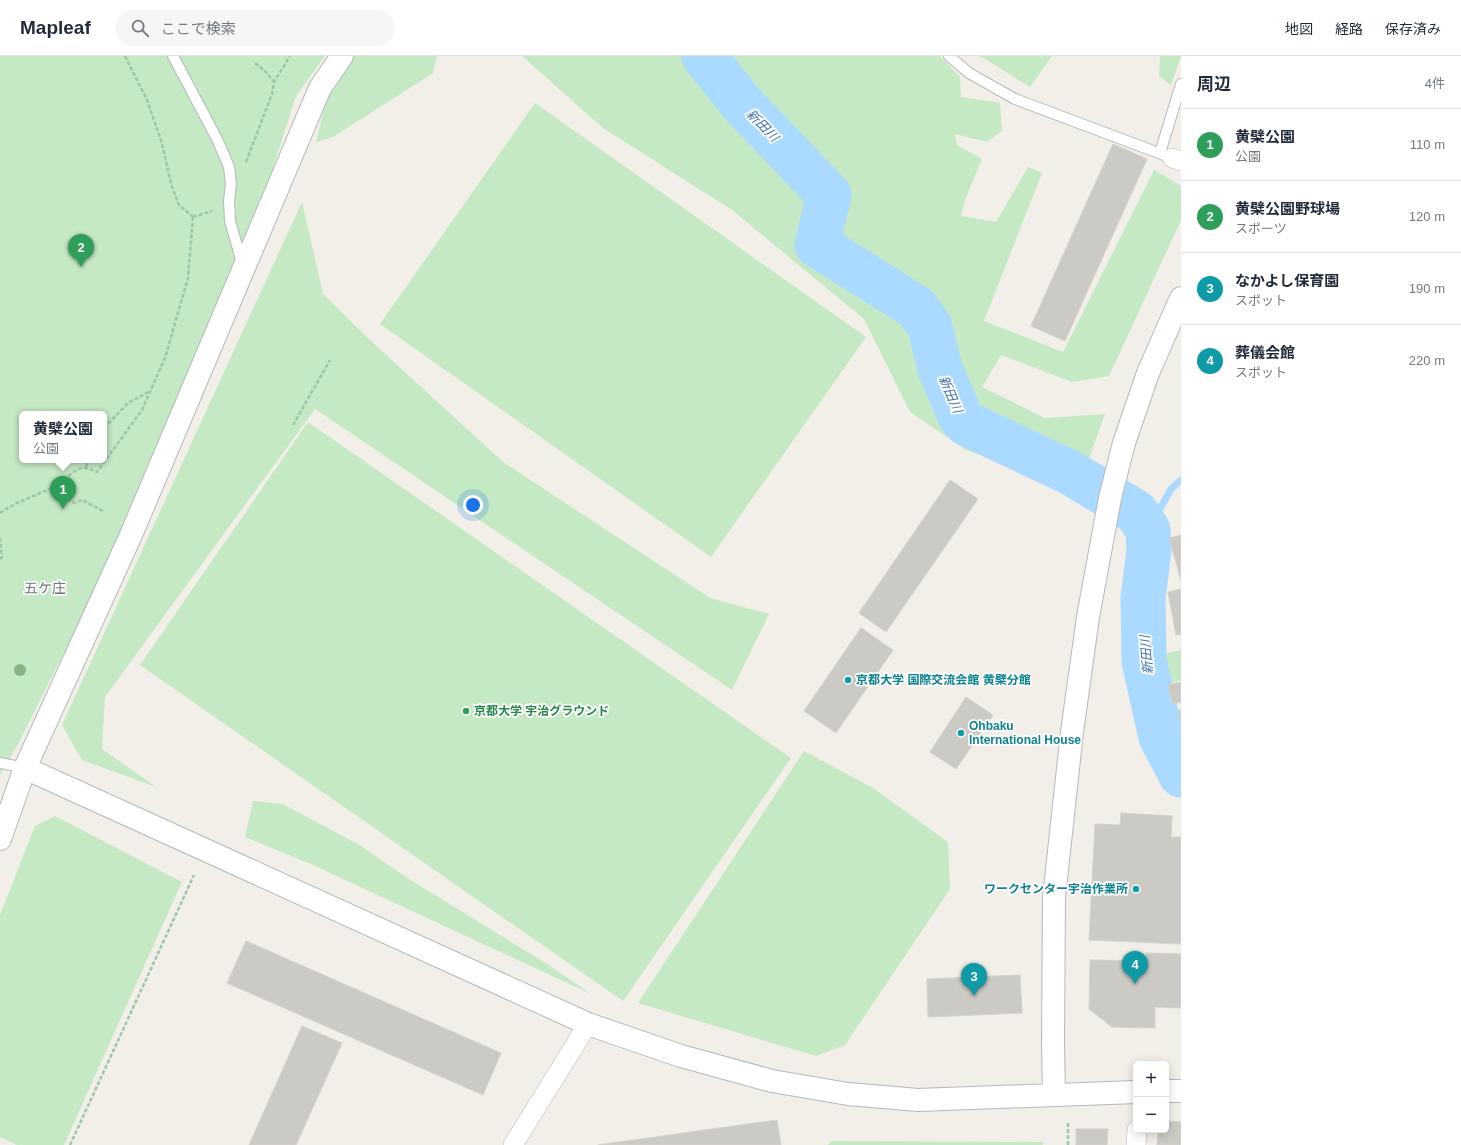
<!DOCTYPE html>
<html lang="ja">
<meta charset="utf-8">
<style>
:root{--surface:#fff;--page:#f6f6f7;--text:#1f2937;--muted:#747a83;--line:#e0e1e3;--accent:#ea4335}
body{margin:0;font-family:Helvetica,"Noto Sans JP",sans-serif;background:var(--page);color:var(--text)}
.controls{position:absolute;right:12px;bottom:12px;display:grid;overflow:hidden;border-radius:6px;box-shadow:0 2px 10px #0003}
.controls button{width:36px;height:36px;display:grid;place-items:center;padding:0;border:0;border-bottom:1px solid var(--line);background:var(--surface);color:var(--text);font:20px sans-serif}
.you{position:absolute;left:473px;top:449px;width:14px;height:14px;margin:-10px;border:3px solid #fff;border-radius:50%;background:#1a73e8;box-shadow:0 0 0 6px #1a73e833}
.badge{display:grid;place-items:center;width:26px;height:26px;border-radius:50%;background:var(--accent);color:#fff;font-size:13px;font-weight:700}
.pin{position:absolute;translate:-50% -33px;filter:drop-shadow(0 1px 2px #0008)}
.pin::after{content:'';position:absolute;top:21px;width:14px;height:12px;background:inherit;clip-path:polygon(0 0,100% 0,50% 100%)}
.popup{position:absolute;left:19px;top:355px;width:88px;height:52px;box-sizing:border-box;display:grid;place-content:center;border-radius:6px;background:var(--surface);filter:drop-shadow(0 1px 3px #0005);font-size:13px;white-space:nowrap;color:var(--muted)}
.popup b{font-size:15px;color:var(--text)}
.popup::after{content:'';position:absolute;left:50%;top:100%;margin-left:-8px;border:8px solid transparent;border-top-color:var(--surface)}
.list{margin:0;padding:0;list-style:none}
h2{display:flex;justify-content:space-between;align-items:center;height:52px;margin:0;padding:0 16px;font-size:17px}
h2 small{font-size:13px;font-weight:400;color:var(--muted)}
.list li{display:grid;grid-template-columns:26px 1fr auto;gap:12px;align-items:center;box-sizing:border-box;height:72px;padding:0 16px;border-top:1px solid var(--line)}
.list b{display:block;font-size:15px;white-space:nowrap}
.list p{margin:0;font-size:13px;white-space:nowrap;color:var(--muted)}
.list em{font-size:13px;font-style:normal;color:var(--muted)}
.icon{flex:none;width:22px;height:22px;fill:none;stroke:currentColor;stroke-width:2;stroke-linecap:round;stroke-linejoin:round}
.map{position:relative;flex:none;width:1181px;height:1089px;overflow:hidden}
header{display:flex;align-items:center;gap:24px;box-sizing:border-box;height:56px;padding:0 20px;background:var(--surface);border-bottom:1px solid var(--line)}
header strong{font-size:19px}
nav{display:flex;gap:22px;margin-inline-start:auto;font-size:14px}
.search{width:280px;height:36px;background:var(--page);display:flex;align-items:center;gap:10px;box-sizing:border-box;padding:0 14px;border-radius:22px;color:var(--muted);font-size:15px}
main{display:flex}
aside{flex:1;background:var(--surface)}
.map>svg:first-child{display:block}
.green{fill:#c5e8c5;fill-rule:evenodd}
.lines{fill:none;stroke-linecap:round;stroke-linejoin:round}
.stream{stroke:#aadaff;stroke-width:7}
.river{stroke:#aadaff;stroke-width:45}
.building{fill:#cccac5;stroke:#d6d1c6}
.service-casing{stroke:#b5b8bc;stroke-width:12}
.minor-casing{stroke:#b5b8bc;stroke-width:20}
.tertiary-casing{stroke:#b5b8bc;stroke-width:24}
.path{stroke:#9cc7a9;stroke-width:2.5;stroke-dasharray:4 2;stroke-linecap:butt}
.service{stroke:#fff;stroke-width:10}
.minor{stroke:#fff;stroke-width:19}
.tertiary{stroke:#fff;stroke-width:22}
.tree{fill:#89b387}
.culture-dot{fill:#0f9aa8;stroke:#fff;stroke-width:1.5}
.leisure-dot{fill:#2e9e5b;stroke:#fff;stroke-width:1.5}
.labels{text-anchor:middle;stroke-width:3.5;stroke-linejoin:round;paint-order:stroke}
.culture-label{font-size:12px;font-weight:bold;fill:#0d838f;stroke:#fff;text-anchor:start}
.leisure-label{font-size:12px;font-weight:bold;fill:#27864d;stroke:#fff;text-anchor:start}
.water-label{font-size:13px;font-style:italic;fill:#4174aa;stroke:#fff}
.quarter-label{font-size:14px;fill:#70757a;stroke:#fff}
</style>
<header>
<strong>Mapleaf</strong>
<div class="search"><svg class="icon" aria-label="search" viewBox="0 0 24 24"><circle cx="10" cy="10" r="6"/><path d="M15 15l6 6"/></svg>ここで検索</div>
<nav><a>地図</a><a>経路</a><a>保存済み</a></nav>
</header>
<main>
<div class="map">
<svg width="1181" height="1089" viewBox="0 0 1181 1089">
<rect width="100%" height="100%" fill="#f1efe8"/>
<!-- green -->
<path class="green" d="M0,0H325L296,40L259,156L235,217L82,561L18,688L0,719ZM22,358H104V404H22Z
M353,0H437L433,17L333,81L316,86L328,35Z
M522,0H940L960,21L961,41L1000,47L1002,75L987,86L955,78L957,89L982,103L966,141L961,160L996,166L1028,111L1042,117L984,265L1063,296L1154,114L1181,130V164L1109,320L1072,326L1001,299L982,331L1045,362L1105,358L1078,433L966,394L910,356L864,263L732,154L603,72Z
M980,0H1052L1030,31Z
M1160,0H1181L1171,29L1159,20Z
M535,47L866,281L711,501L380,268Z
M302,146L323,238L371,285L503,406L710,542L769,558L732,634L315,353L105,641L102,693L156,731L82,704L62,669Z
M308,366L791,702L623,945L140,609Z
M1181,594V624L1164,629L1160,611L1161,599Z
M804,695L873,732L948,786L950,833L845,989L816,1000L638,947Z
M253,745L283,748L361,790L406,821L547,908L591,938L313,809L245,781Z
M55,760L182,826L64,1089H17L0,1081V859L35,770Z
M831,1085L1043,1086V1089H828Z"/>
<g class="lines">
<!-- stream -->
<path class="stream" d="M1148,474L1171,433L1181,424"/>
<!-- river -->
<path class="river" d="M704,0L743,49L829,139L817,189L917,252L930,271L940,313L960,360L967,368L1069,416L1136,456L1148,474L1149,494L1143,542L1144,605L1161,681L1181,719"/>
</g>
<!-- building -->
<path class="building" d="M1113,88L1147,103L1065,285L1031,270Z
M950,424L978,443L886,576L859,557Z
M1181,479V524L1169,482Z
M1181,533V578L1176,579L1168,536Z
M861,572L893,594L836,677L804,655Z
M1181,626V646L1172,648L1168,629Z
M966,641L993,659L956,713L930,696Z
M1178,654H1181V667Z
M1121,757L1172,760L1171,781H1181V888L1089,884L1095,768L1120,769Z
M246,885L501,997L483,1039L227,927Z
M1146,897L1181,898V952L1155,951V972L1112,971L1089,953L1090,904L1146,905Z
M1020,919L1022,957L928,961L927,923Z
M302,970L342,987L296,1089H249Z
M777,1064L781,1089H598Z
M1166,1065L1181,1066V1089H1157L1158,1074H1166Z
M1076,1073H1108L1107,1089H1076Z"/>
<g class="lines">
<!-- service casing -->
<g class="service-casing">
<path id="service" d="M173,0L217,83L229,111L231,128L229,145L230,165L242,207
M949,0L969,17L1015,43L1172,102
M1160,97L1181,28
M0,707L25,712"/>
</g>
<!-- minor casing -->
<g class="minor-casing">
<path id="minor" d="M1172,102L1181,105
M513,1089L588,968
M1136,1089L1137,1074"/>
</g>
<!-- tertiary casing -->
<g class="tertiary-casing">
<path id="tertiary" d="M25,712L588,968L681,1000L772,1025L848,1038L918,1044L1136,1036
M0,783L25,712L131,479L320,32L342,0
M1166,1035H1181
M1054,1039L1053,988L1054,841L1072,676L1088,561L1110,442L1124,387L1148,317L1181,242"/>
</g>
<!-- path -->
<path class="path" d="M125,0L147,44L161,84L172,131L179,149L193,161
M255,7L264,14L274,26
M246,106L272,38L274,26L290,0
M193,161L212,155
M293,369L330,304
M104,372L128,347L150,335
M86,411L88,404
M60,427L67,444L75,447L82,444L103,455
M0,457C18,444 40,439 59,428C66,423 72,415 79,413C86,410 91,414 97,416L142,354L165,302L188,222L193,161
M0,482L2,501L0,503
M70,1089L194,819
M1068,1089V1065"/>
<!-- service -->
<use href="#service" class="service"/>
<!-- minor -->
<use href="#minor" class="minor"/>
<!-- tertiary -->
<use href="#tertiary" class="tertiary"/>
</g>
<!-- trees -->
<circle class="tree" cx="20" cy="614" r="6"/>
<!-- markers -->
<g class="culture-dot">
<circle cx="848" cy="624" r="4"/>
<circle cx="961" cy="677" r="4"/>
<circle cx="1136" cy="833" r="4"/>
</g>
<circle class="leisure-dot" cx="466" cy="655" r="4"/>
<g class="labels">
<!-- culture labels -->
<g class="culture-label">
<text x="856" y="628">京都大学 国際交流会館 黄檗分館</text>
<text x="969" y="674">Ohbaku<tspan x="969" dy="14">International House</tspan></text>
<text x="1128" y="837" text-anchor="end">ワークセンター宇治作業所</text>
</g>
<!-- leisure labels -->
<g class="leisure-label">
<text x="474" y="659">京都大学 宇治グラウンド</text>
</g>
<!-- water labels -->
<g class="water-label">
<text transform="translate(763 69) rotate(46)" y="5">新田川</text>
<text transform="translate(951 338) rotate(67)" y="5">新田川</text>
<text transform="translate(1146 599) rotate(-95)" y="5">新田川</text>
</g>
<!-- quarter labels -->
<g class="quarter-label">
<text x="45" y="537">五ケ庄</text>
</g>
</g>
</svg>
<div class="controls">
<button>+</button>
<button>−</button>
</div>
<div class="you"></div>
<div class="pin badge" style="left:63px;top:453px;background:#2e9e5b">1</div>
<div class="popup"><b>黄檗公園</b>公園</div>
<div class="pin badge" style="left:81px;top:211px;background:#2e9e5b">2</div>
<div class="pin badge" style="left:974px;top:940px;background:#0f9aa8">3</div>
<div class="pin badge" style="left:1135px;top:928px;background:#0f9aa8">4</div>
</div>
<aside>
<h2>周辺<small>4件</small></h2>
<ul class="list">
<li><span class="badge" style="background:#2e9e5b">1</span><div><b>黄檗公園</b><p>公園</p></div><em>110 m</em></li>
<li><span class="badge" style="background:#2e9e5b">2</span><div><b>黄檗公園野球場</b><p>スポーツ</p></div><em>120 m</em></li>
<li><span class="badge" style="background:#0f9aa8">3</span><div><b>なかよし保育園</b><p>スポット</p></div><em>190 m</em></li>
<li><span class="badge" style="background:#0f9aa8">4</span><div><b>葬儀会館</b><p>スポット</p></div><em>220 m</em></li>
</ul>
</aside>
</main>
